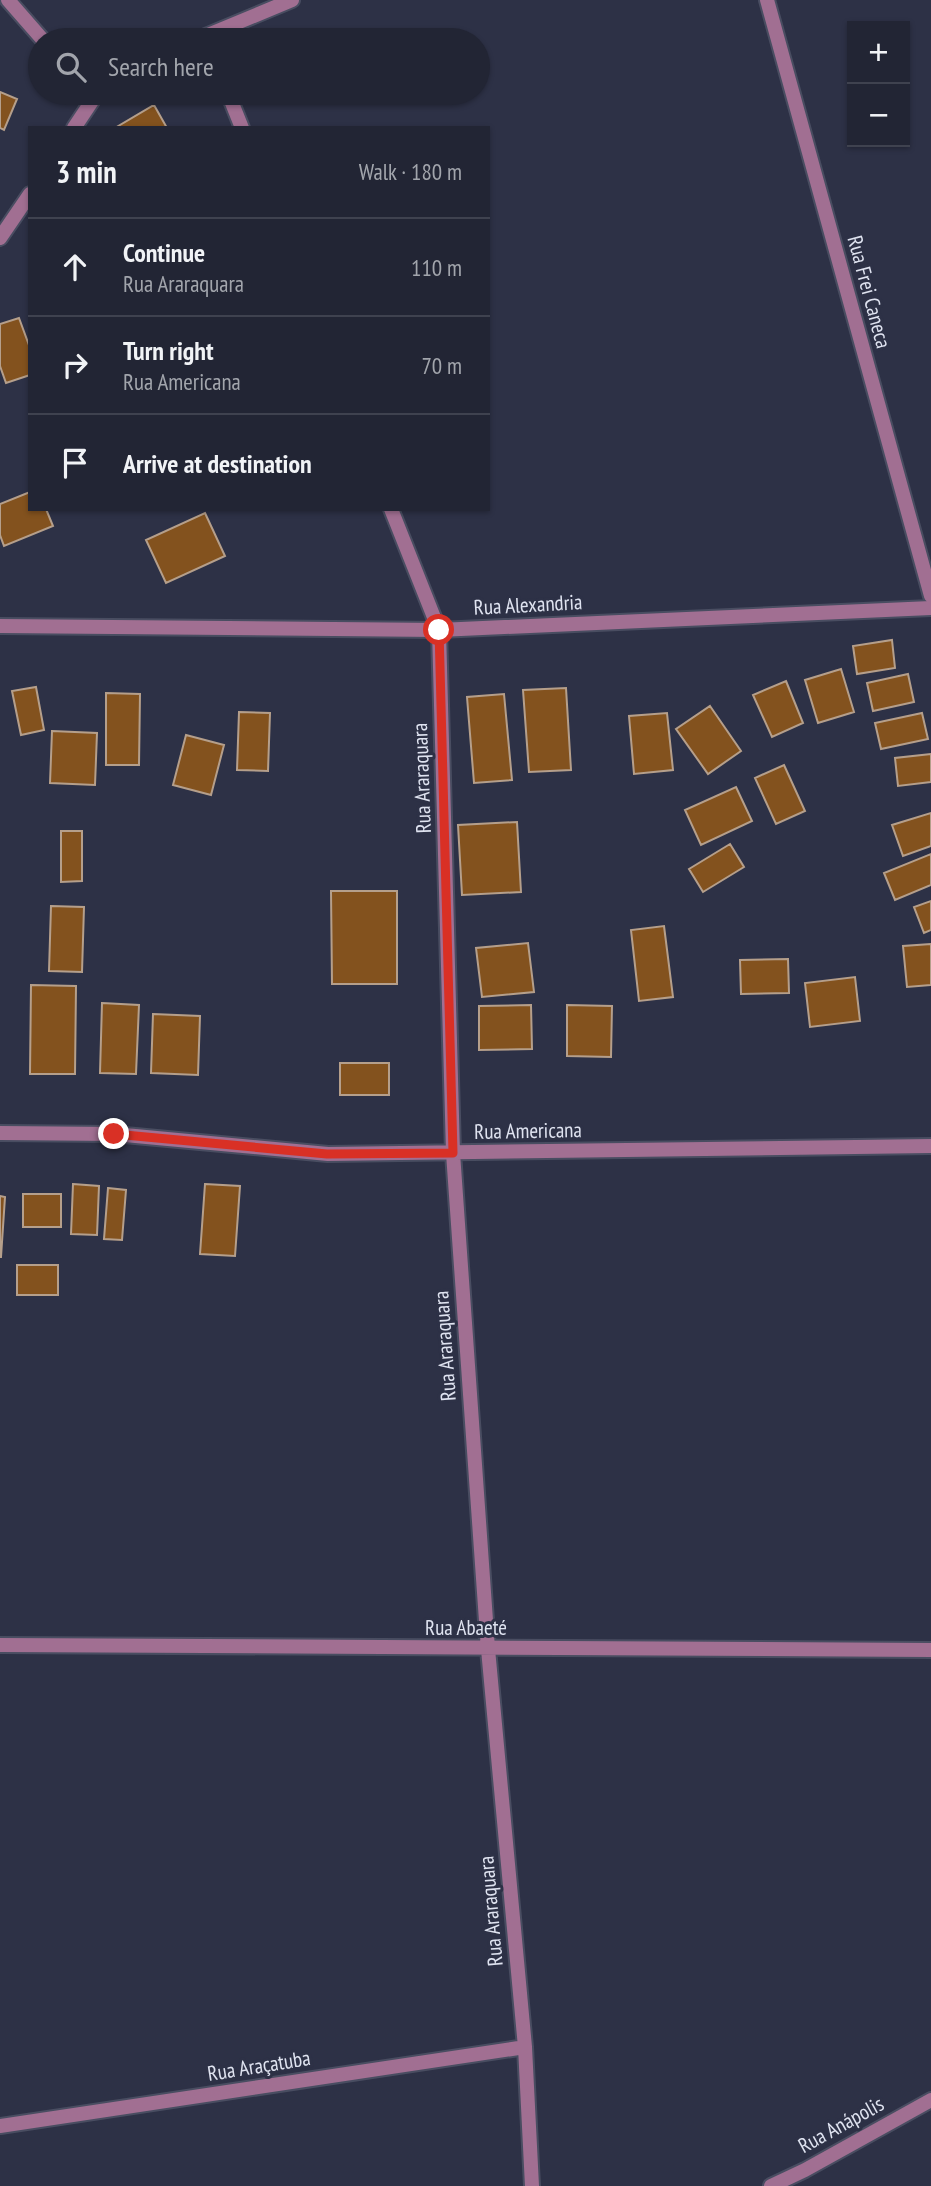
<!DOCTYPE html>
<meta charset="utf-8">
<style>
:root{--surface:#222534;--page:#2e3140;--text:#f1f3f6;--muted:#a2a5ac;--line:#3f424f}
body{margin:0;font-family:"PT Sans Narrow",sans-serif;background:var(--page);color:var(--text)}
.controls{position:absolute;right:21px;top:21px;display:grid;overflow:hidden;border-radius:0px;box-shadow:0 2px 5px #0004}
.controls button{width:63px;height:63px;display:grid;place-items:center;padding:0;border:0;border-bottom:2px solid var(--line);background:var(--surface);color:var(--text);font:35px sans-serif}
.stop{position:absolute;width:21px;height:21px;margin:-16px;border:5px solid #d93025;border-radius:50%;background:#fff}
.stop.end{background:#d93025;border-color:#fff;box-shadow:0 2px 7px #0008}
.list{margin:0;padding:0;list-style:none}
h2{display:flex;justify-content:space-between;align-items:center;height:91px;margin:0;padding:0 28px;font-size:30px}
h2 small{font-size:23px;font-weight:400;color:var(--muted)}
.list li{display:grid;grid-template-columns:46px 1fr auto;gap:21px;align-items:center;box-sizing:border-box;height:98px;padding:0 28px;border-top:2px solid var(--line)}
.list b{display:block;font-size:26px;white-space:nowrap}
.list p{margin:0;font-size:23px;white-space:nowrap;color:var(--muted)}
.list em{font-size:23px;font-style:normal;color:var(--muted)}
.icon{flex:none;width:38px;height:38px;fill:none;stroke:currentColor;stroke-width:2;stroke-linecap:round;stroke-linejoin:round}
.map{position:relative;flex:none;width:931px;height:2186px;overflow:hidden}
.search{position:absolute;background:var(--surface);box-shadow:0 2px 5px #0004;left:28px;top:28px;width:462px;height:77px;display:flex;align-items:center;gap:18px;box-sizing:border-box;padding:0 24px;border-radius:38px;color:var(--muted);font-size:26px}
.panel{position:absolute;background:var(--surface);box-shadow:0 2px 5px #0004;left:28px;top:126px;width:462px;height:385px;border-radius:0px}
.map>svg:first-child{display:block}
.building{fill:#83521e;stroke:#b59f8b;stroke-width:2}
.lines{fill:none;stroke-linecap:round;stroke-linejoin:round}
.minor-casing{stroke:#494d61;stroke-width:18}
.minor{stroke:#a16f92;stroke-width:14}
.route{stroke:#d93025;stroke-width:9}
.labels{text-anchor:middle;stroke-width:6;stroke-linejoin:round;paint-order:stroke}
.street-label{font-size:21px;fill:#dfe3f0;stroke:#2d3146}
</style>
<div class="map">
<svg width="931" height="2186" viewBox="0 0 931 2186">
<rect width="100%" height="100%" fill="#2d3146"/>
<!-- building -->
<path class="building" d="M0,92L17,99L4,130L0,128Z
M154,105L167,128H115Z
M19,318L30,348V375L6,383L0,366V324Z
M30,492V509H46L53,526L4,546L0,535V504Z
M205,513L225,556L166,583L146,540Z
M892,640L895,668L857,674L853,646Z
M841,669L854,712L818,723L805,680Z
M908,674L914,702L873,711L867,683Z
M786,681L803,723L772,737L753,695Z
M36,687L44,730L21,735L12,691Z
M566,688L571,770L529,772L523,690Z
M106,693L140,694L139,765H106Z
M504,694L512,780L474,783L467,697Z
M710,706L741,751L708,774L676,729Z
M239,712L270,713L268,771L237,770Z
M667,713L673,770L634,774L629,716Z
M922,713L928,739L881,749L875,723Z
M52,731L97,733L95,785L50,783Z
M186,735L224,745L211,795L173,785Z
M931,754V782L898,786L895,758Z
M784,765L805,811L776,824L755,778Z
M736,787L752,821L701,845L685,810Z
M931,813V846L903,856L892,825Z
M517,822L521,892L462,895L458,825Z
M61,831H82V881L61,882Z
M730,844L744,867L703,892L689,869Z
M931,854V885L895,900L884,873Z
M331,891H397V984H332Z
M931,901V930L924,933L914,907Z
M51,906L84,907L82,972L49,971Z
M664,926L673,997L639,1001L631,930Z
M528,943L534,992L482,997L476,948Z
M931,944V985L907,987L903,946Z
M788,959L789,993L741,994L740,960Z
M855,977L860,1021L810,1027L805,983Z
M31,985L76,986L75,1074H30Z
M102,1003L139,1005L136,1074L100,1073Z
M531,1005L532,1049L479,1050V1006Z
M567,1005L612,1006L611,1057L567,1056Z
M153,1014L200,1016L198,1075L151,1073Z
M340,1063H389V1095H340Z
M73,1184L99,1186L97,1235L71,1234Z
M205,1184L240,1186L235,1256L200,1254Z
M108,1188L126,1190L122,1240L104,1239Z
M23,1194H61V1227H23Z
M0,1196L5,1197L1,1257H0Z
M17,1265H58V1295H17Z"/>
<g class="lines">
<!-- minor casing -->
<g class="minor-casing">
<path id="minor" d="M8,0L43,40
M767,0L931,596
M196,40L292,0
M228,93L242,128
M74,128L94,98L104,93
M0,238L30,194
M391,509L439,630L453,1153L488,1649L525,2047L532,2186
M0,626L439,630L931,608
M0,1133L114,1134L328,1154L931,1146
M0,1645L931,1650
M0,2126L525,2047
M771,2186L805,2170L931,2100"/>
</g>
<!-- minor -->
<use href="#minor" class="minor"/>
</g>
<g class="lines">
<!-- route -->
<path class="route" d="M114,1134L327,1154L453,1153L439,630"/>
</g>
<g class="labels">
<!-- street labels -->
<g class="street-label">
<text transform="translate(869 292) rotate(75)" y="7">Rua Frei Caneca</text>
<text transform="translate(528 605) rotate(-3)" y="7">Rua Alexandria</text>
<text transform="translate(422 778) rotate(-92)" y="7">Rua Araraquara</text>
<text transform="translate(528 1131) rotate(-1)" y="7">Rua Americana</text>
<text transform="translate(445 1346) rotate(-94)" y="7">Rua Araraquara</text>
<text x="466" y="1635">Rua Abaeté</text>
<text transform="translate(491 1911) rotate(-95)" y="7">Rua Araraquara</text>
<text transform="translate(259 2066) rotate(-9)" y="7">Rua Araçatuba</text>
<text transform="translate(841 2125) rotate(-29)" y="7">Rua Anápolis</text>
</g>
</g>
</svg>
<div class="controls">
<button>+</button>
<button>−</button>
</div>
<div class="stop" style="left:439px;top:630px"></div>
<div class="stop end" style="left:114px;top:1134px"></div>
<div class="search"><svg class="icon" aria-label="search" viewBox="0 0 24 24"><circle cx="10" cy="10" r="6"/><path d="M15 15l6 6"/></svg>Search here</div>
<section class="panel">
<h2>3 min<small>Walk · 180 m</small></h2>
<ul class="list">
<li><svg class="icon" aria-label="ahead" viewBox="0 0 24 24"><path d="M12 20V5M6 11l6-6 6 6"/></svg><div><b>Continue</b><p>Rua Araraquara</p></div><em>110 m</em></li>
<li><svg class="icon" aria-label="right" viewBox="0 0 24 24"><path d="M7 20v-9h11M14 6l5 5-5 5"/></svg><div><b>Turn right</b><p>Rua Americana</p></div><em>70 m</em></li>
<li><svg class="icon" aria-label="arrive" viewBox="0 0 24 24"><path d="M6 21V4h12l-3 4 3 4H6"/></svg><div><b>Arrive at destination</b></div></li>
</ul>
</section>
</div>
